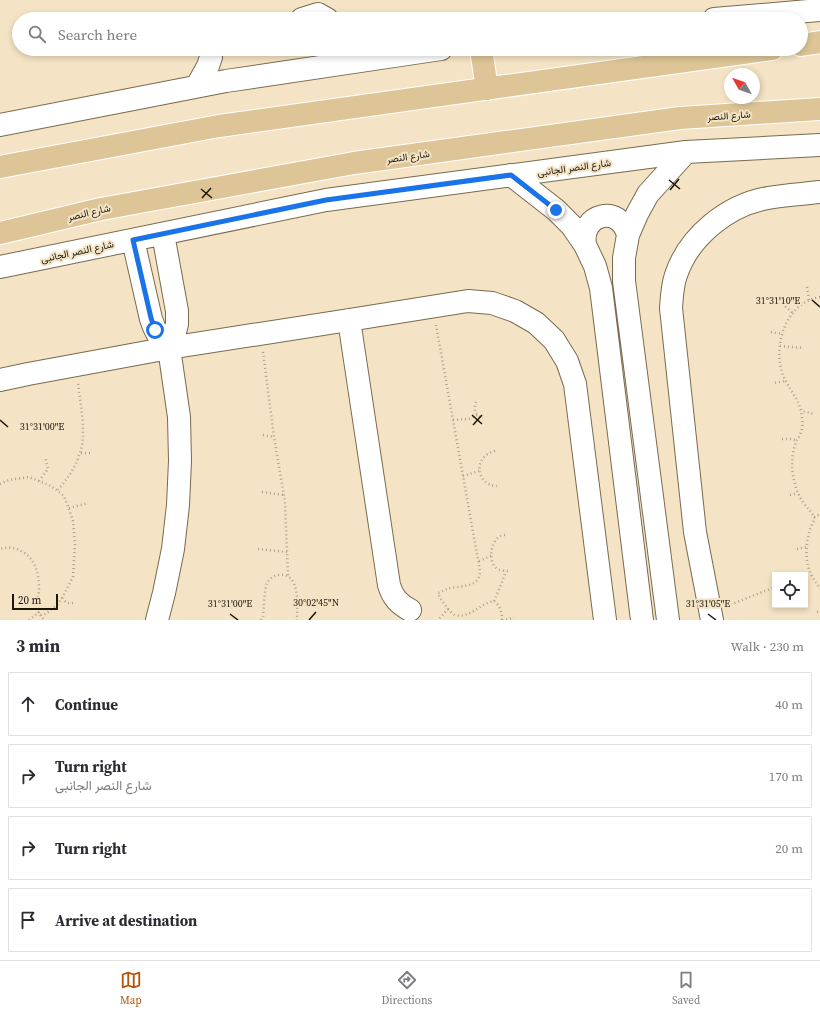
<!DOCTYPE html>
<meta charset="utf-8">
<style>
:root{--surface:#fff;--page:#f2f2f3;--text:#2b2b33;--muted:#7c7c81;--line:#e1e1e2;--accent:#b45309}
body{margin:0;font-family:"Source Serif 4",Vazirmatn,serif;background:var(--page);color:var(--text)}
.controls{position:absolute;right:12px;bottom:12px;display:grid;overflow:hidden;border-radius:0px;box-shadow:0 2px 6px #0003}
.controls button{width:36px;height:36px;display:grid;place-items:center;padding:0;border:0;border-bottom:1px solid var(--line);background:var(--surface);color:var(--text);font:20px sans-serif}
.compass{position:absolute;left:724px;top:68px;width:36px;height:36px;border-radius:50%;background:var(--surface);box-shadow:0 2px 6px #0003;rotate:310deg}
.scale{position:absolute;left:12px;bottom:10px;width:46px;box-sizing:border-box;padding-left:4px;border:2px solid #1c170c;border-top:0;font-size:11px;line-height:14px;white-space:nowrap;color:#1c170c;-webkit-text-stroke:3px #f4e4c5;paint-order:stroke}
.stop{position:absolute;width:12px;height:12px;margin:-9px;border:3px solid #1a73e8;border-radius:50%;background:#fff}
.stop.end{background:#1a73e8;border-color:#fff;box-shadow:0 1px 4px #0008}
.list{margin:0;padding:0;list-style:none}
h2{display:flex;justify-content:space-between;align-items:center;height:52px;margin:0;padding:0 16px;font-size:17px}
h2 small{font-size:13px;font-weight:400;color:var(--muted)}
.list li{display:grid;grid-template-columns:26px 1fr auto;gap:12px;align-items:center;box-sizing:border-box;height:64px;margin:0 8px 8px;padding:0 8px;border:1px solid var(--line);border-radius:0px}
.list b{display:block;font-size:15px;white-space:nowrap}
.list p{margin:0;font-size:13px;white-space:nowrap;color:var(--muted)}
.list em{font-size:13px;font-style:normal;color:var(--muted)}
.icon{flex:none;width:22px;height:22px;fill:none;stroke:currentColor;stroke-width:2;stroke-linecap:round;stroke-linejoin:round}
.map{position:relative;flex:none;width:820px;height:620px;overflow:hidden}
.search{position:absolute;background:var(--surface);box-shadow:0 2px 6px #0003;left:12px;right:12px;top:12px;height:44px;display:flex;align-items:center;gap:10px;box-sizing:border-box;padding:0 14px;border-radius:22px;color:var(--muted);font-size:15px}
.sheet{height:340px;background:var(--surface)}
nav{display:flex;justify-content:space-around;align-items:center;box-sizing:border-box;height:56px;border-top:1px solid var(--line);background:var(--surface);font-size:11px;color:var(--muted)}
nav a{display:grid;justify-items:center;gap:2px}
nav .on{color:var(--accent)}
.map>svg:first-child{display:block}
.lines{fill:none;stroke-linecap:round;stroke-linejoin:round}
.minor-casing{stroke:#796a4f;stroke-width:24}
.major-casing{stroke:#fff;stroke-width:24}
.path{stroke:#ada188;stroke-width:2.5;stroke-dasharray:1 3;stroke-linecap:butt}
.minor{stroke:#fff;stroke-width:22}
.major{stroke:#ddc597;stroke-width:22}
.route{stroke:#1a73e8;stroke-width:5}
.ticks{fill:none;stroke:#1c170c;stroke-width:1.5}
.labels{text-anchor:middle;stroke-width:4;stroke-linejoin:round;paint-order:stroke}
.street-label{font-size:10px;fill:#1c170c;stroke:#f4e4c5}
.ticks-label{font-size:10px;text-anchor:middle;fill:#1c170c;stroke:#f4e4c5;stroke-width:4;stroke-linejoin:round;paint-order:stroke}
</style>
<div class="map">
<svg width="820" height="620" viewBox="0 0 820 620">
<rect width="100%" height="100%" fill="#f4e4c5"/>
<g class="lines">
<!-- minor casing -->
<g class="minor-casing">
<path id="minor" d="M302,19L318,14L327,19
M714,19L820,10
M197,86L208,66L211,57V49
M0,125L226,81L441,49
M511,175L556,210L572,226L585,245L595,266L601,288L642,620
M133,240L151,319C155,331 159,338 169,348
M585,245C580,213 620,204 628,235
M0,267L326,200L686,152L820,145
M349,320L389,585C393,598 399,604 410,610
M0,380L28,374L169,348L349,320L468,301L492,303L515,311L536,323L554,340L567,361L575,384L605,620
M157,620L164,593L173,549L178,505L180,461L179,417L169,348L174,336L177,324V311L163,234
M668,620L624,281V258L628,235L637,214L648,194L686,152
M712,620L695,532L671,308C672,297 672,286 676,275C689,236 728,205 768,198C785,195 803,194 820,192"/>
</g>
<!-- major casing -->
<g class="major-casing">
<path id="major" d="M801,45L820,42
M481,49L487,89
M0,167L219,126L772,49
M0,233L101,209L354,163L680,118L820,109"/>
</g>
<!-- path -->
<path class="path" d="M807,287L809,300
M820,297C787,302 773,343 782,372C786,386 798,397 801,411C802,417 803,423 802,429C801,433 799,437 797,440C793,449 792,458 792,467C793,479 796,492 803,502C807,508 812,512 815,519C806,533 804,558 810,572C812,578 817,583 820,589
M782,304L793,313
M436,325L480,571C480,589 459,585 447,589C444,590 441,592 438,593L440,598L448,609L446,611L438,620
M771,332L783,334
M780,346L804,348
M263,352L274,437L285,502L288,576
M775,383L786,381
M476,402L475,405V412L480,417L483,418
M801,409L802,411L815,414
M453,420L469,419L477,415
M263,435L274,437
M782,439H792L797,441
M495,451C473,456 475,485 497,486
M81,453H90
M463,476L479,471
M39,481L48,469L45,457
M0,484L9,480L29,477L51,486L64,496L70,512L73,521L75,543L73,577L62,598L57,605L44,615H40C34,602 39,600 39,588C39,573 35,558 21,551C15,547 7,547 0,549
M58,490C67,479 76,467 80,453C87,434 80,403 78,382
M262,492L284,495
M790,495L798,493
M69,508L88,503
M814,517L820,514
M505,535C491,535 486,563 498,569C501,571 505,571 508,571
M258,549L287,552
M797,549L806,547
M479,561L491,556
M62,598L67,603H73
M494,601L500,587L506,571
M727,606L775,587
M448,609C450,611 452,614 455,615C470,619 480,603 494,601C500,605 502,613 502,620
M817,612L820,611
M40,615L44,620
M29,620L39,612
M261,620L263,617C264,608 264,591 267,583C269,579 274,575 279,575C301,572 297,607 297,620
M502,620L514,618"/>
<!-- minor -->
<use href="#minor" class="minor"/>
<!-- major -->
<use href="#major" class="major"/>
</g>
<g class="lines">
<!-- route -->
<path class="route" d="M155,330L151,318L133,240L326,200L511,175L556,210"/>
</g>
<!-- ticks -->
<path class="ticks" d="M669,180L680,189M201,189L212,198M670,190L679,179M202,198L211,188M812,300L820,307M472,415L482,424M0,420L8,427M473,425L482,415M230,614L238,620M708,614L716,620M309,620L316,612"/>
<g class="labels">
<!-- street labels -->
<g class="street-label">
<text transform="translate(729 115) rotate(-4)" y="4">شارع النصر</text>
<text transform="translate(408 156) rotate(-8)" y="4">شارع النصر</text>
<text transform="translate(574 167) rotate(-8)" y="4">شارع النصر الجانبى</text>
<text transform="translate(89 212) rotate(-13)" y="4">شارع النصر</text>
<text transform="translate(77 251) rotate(-12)" y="4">شارع النصر الجانبى</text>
</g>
</g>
<g class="ticks-label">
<text x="778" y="304">31°31'10"E</text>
<text x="42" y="430">31°31'00"E</text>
<text x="316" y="606">30°02'45"N</text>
<text x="230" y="607">31°31'00"E</text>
<text x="708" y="607">31°31'05"E</text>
</g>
</svg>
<div class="controls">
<button><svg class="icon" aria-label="locate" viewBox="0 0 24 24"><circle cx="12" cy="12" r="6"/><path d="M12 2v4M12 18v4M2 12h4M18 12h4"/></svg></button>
</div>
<svg class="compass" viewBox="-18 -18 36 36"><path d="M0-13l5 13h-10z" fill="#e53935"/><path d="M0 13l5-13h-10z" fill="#7c7c81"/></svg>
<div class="scale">20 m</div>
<div class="stop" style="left:155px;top:330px"></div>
<div class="stop end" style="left:556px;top:210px"></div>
<div class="search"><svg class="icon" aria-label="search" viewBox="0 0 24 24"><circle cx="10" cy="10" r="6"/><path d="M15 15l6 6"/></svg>Search here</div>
</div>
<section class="sheet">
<h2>3 min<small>Walk · 230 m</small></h2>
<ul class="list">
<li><svg class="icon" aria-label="ahead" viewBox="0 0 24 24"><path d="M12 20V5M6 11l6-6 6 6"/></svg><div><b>Continue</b></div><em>40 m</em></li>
<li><svg class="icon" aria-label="right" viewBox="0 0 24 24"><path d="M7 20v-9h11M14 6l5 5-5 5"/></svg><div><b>Turn right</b><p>شارع النصر الجانبى</p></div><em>170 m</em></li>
<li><svg class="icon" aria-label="right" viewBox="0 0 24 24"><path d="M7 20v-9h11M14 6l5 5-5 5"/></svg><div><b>Turn right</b></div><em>20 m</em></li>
<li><svg class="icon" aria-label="arrive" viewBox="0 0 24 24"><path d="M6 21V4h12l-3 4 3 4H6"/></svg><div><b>Arrive at destination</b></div></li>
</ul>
</section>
<nav>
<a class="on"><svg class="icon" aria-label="map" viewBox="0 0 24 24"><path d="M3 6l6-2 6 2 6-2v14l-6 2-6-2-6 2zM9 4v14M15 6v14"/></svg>Map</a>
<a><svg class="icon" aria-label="directions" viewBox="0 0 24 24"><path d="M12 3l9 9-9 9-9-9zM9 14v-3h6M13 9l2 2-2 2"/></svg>Directions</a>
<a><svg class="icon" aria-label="saved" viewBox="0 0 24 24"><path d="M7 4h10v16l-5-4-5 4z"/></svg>Saved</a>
</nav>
